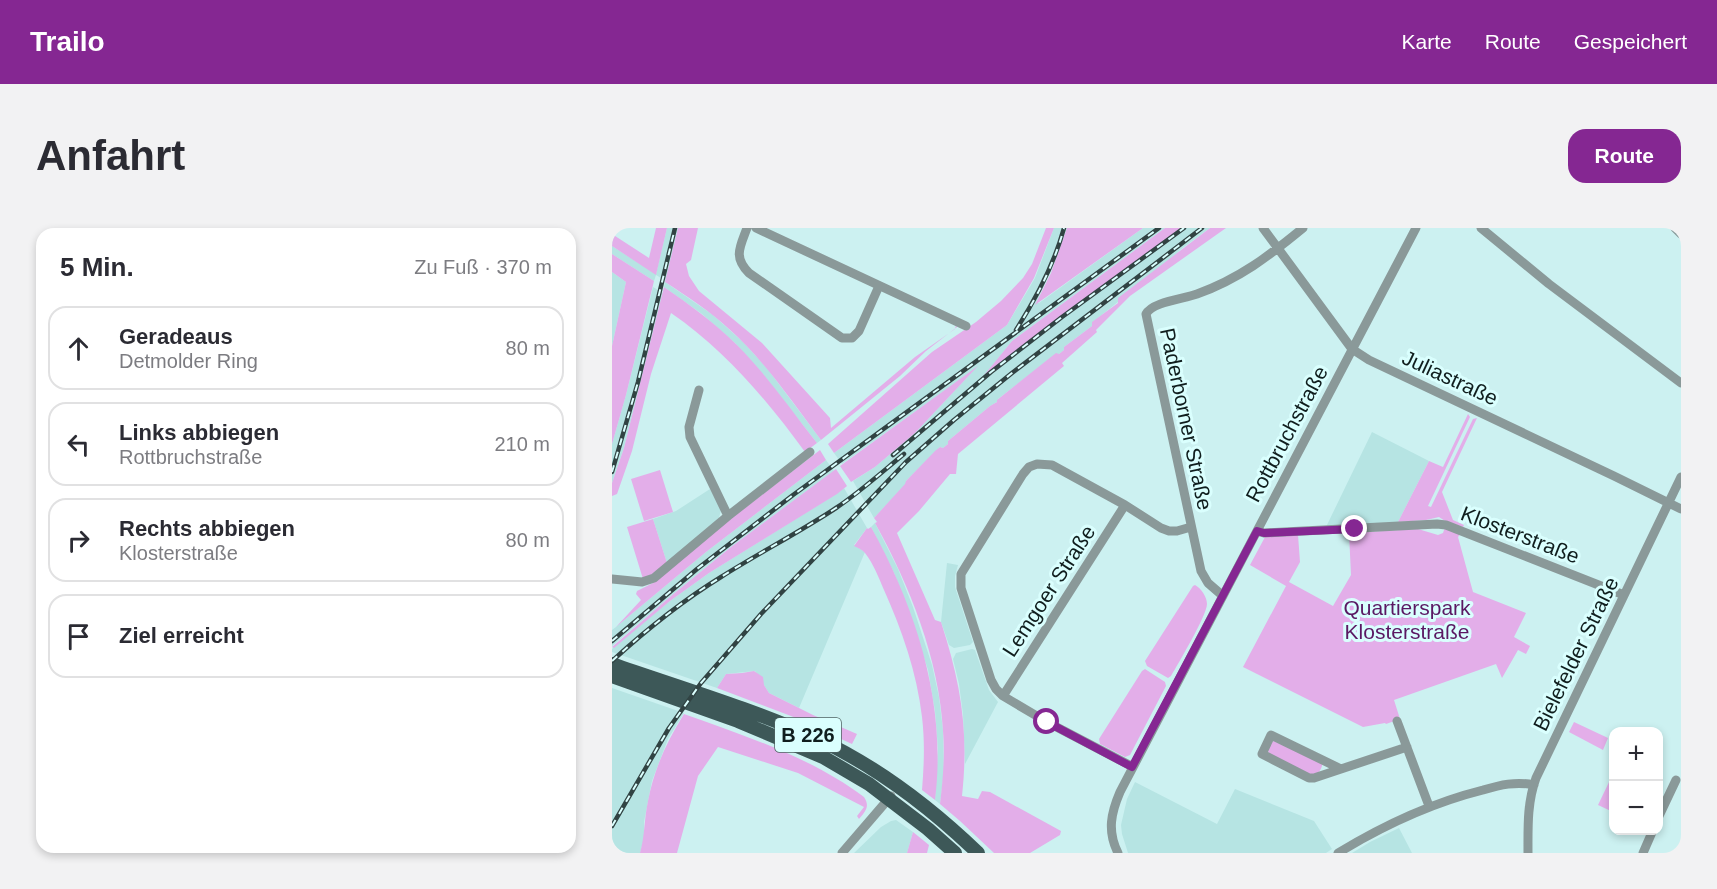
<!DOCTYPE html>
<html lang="de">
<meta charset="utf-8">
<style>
:root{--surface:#fff;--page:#f2f2f3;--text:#2b2b33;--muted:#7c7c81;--line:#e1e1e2;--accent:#852792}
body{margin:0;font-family:Arial,sans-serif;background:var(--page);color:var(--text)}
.controls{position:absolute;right:18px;bottom:18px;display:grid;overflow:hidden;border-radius:12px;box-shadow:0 3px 9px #0003}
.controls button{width:54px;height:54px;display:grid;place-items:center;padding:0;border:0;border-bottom:2px solid var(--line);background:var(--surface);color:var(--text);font:30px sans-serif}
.stop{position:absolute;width:18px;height:18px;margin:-14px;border:4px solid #852792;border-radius:50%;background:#fff}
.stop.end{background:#852792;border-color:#fff;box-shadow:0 2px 6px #0008}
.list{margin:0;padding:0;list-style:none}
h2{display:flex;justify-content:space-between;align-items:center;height:78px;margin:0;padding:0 24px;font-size:26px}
h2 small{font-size:20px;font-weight:400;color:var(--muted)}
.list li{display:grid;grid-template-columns:39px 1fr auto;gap:18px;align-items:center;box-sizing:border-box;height:84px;margin:0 12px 12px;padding:0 12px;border:2px solid var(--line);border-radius:18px}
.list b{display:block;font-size:22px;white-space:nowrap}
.list p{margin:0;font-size:20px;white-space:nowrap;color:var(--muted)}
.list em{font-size:20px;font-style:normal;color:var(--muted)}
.icon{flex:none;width:33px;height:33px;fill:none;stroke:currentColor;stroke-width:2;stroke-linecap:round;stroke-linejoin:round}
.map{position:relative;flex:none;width:1069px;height:625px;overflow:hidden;border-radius:18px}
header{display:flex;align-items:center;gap:36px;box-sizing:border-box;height:84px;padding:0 30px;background:var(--accent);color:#fff}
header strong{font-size:28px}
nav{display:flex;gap:33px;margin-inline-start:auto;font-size:21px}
.intro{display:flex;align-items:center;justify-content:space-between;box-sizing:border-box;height:144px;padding:0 36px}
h1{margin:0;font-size:42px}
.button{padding:15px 27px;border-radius:18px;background:var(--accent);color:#fff;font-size:21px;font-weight:700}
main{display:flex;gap:36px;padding:0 36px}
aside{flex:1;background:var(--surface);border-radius:18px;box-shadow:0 3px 9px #0003}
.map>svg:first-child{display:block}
.built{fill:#b6e4e3}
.green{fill:#e3aee9}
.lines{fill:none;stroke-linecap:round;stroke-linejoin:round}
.street{stroke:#8a9999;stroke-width:9}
.primary{stroke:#3d5858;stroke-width:14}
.rail-casing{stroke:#314343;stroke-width:4.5}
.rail{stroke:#dafffe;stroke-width:2;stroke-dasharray:7;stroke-linecap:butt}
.route{stroke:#852792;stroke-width:8}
.labels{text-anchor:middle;stroke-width:6;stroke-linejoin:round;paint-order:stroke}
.shield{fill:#dafffe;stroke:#4d6261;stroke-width:1.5}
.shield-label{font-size:20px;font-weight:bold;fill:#101e1e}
.street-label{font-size:21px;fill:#101e1e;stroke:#dafffe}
.park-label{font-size:21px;fill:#5a1863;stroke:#dafffe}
</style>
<header>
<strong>Trailo</strong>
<nav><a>Karte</a><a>Route</a><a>Gespeichert</a></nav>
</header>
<div class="intro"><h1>Anfahrt</h1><a class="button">Route</a></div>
<main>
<aside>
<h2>5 Min.<small>Zu Fuß · 370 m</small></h2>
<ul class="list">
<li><svg class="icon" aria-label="ahead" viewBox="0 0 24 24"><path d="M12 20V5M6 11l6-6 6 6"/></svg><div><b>Geradeaus</b><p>Detmolder Ring</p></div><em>80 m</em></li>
<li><svg class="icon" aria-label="left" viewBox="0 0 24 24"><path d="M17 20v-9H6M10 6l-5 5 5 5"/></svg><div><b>Links abbiegen</b><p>Rottbruchstraße</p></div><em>210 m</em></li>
<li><svg class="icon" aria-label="right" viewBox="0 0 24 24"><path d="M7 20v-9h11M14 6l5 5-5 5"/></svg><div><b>Rechts abbiegen</b><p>Klosterstraße</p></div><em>80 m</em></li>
<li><svg class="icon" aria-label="arrive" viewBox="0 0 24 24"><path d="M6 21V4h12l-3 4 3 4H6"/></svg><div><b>Ziel erreicht</b></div></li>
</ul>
</aside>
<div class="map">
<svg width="1069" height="625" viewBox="0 0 1069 625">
<rect width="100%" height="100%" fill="#ccf1f1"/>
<!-- built -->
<path class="built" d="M55,0H66L54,53L44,47L42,53L0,26V18L44,46Z
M442,0H455L447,26L424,75H427L531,0H553L400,113L372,148L447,90L569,0H598L568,22L562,29L481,94L480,98L452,119V122L447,126H444L386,171L385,174L378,178L336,213V216L331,220L328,219L294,253V256L262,290L241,253L263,239L303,205L363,141L230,236L222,225L395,97L423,50Z
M0,44L14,54L0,118Z
M53,54L101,87L131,114L154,139L209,212L205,215L150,145L123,115L90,86L52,59Z
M41,59L51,65L12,220L0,255V216L14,167Z
M760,204L817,233L786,294L714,299Z
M214,232L222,243L119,319L59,368L0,418V402L4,399L94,324Z
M232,260L255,300L242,317L253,324L187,480L157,465L143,443L114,446L105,460L0,424V421L11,411L58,373L97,345L216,271Z
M98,261L109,282L107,290L55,335L41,291L64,283Z
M263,295L286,341L301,379L320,437L327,469L331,502L332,544L328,576L323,572L326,521L323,483L316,442L295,378L282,345L259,299Z
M335,335L346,337L343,348V359L361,414L358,417L342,420L337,417L329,394Z
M360,421L363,422L377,462L386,474L353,536L351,486L347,456L341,431L344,425Z
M0,460L72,485L56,511L40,553L32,594V611L28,625H0Z
M523,554L605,596L623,561L702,593L720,621L714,625H516L510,606L509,597L515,571Z
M284,592L301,604L295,625H242L269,599L279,593Z
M787,600L800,625H740L758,614Z"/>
<!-- green -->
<path class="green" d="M44,0H55L44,47L0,18V6L37,30Z
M66,0H86L79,32L74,36L77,48L87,63L150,115L218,190L219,200L303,129L343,101L344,97L345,99L314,123L288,148L209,212C180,174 153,133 117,101C98,83 76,69 53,54Z
M434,0H442L422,50L395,97L222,225L216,216L320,124L364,94L389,73L411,50L420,36Z
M455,0H531L423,77L439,45Z
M553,0H569L447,90L369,151L400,113Z
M598,0H614L518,68L484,102L485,104L450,135L452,138L346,226L344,246H338L307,283L285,305L323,392L329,394C349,456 357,503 350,568L366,571L370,563L378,564L449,603L448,607L418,625H382L348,593L328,576C331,551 333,527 331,503C327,431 298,358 263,295L265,294L262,290L293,256L294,253L323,223L328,219L331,220L336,216V213L378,178L385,174V172L444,125L447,126L452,122V119L480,98V94L506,75V70Z
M0,26L42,53L14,167L0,216V118L14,54L0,44Z
M52,59C78,77 103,95 125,117C155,147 179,182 205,215L193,224C155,172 113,122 59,85L39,146L20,223L5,266L0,268V255L12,220Z
M366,138L303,205L263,239L239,254L228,238Z
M856,186L858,189L816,278L819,279L861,191L865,190L830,264L841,292L852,297L851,299L833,293L827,289L814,292L786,294L817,233L831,239Z
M208,222L214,232L94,324L4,399L29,372L24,366L25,363L41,355L121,289Z
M224,241L235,258L225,266L97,345L58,373L2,420L0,419L59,368L119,319Z
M48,242L61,284L32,293L19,251Z
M41,291L55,335L39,348L31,351L15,299Z
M259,299C305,382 335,477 323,572L310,562C312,538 313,514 310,489C305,445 290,402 272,362C267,350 261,335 253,325C251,322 246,320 242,318L255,300L256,301Z
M833,299L849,305L846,309L861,364L914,385L902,409L918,418L914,426L906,422L890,450L884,436L782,472L788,491L774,496L773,495L751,499L631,439L674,358L638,337L653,309L686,307L688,334L677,354L721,378L739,347L737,305L806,301L826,307L831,305Z
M583,357C589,360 595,369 595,376C595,387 566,436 559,448L556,450L535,438L533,433L581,358Z
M533,441L553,454L554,458L518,527L513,529L488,516L487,511L530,443Z
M142,443L151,449L152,457L157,465L201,487L245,506L240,516L179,488L105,460L114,446L130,445Z
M72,486C133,508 199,529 252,569C258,578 254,583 247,591L245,588L252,579L186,545L106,519L86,548L65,625H28C33,608 32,591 36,573C42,541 55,513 72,486Z
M962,494L996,510L991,522L957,504Z
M662,513L710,535V538C708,544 705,547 699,546C690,546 666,531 657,526L656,523L659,514Z
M998,552L1001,554V584L986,577Z
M301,604L317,617L315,625H295Z"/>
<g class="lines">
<!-- street -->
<path class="street" d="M135,0C128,19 121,29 137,45L230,110H240L247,103L267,58
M144,0L354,98
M651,0L740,121L757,132L1002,248L1069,281
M869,0L937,56L1069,155
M1063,0L1069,6
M87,162L77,199L78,209L116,288
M645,303L652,305L825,296L834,297L1012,367
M0,351L30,354L42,350L116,288L198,224
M611,368L596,355L589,343L534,86C540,74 571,71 585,66C627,51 657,28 691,0
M391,468L513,277
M785,493L817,578
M521,539L435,494L391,468L384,461L379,452L349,360V346L411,246L417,239L425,236L440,237L513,277L549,300L557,303H565L579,299
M729,541L702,550H697L650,526L659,507L729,541L795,519
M1046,590L1064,552
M230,625L279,568
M506,625C495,603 499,585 508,564L804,0
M726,625C772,597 819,575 871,562C888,557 904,553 922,557
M916,625C916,599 915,575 924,550L1069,249
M1031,625L1041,602"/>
<!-- primary -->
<path class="primary" d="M0,436C69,460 140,481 206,511C266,539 319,580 366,625
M0,448L126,493L211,529L257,556L316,601L343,625"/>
<!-- rail casing -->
<g class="rail-casing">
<path id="rail" d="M404,102C425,69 442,37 452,0
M281,227L379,144L450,89L572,0
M0,244L26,154L63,0
M0,413L85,341L181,267L547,0
M0,433C34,402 70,373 109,349C147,325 186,305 224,280C248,264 270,244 292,226
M0,598L57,500L89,455L149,386L294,234L342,192L400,145L590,0"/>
</g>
<!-- rail -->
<use href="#rail" class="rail"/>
</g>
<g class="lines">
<!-- route -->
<path class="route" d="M435,494L520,539L645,303L652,305L743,301"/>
</g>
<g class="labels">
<!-- shield labels -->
<rect class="shield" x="163" y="490" width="66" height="34" rx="4.5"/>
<g class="shield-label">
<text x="196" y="514">B 226</text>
</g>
<!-- street labels -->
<g class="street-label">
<text transform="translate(838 150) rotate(25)" y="7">Juliastraße</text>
<text transform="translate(574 191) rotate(78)" y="7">Paderborner Straße</text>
<text transform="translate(675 206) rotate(-62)" y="7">Rottbruchstraße</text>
<text transform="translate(908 307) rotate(21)" y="7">Klosterstraße</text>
<text transform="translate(437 363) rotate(-57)" y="7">Lemgoer Straße</text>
<text transform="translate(964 426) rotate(-64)" y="7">Bielefelder Straße</text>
</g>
<!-- park labels -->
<g class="park-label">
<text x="795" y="387">Quartierspark<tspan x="795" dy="24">Klosterstraße</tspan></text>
</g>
</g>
</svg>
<div class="controls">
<button>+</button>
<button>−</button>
</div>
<div class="stop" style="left:435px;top:494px"></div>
<div class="stop end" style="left:743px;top:301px"></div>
</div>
</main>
